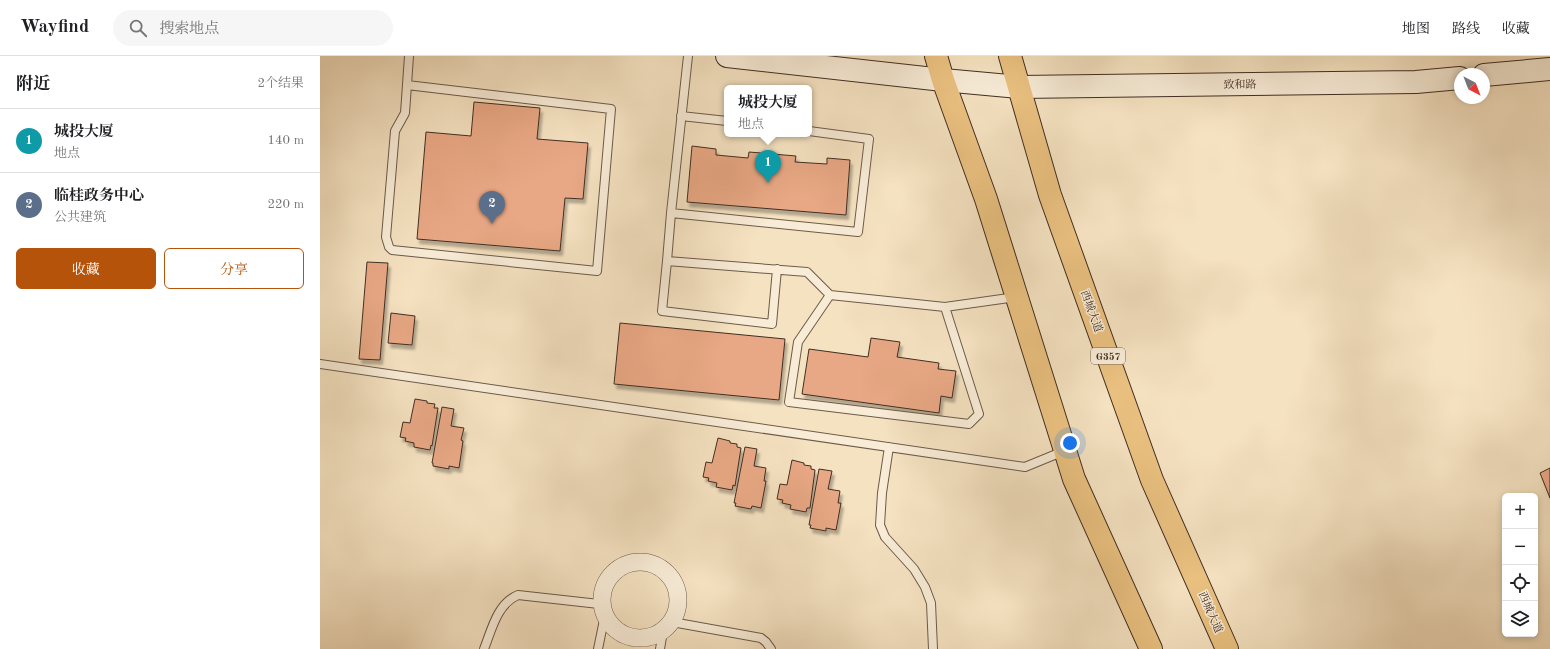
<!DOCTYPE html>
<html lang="zh">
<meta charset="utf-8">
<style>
:root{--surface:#fff;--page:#f6f6f6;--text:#202124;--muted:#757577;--line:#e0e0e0;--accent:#b45309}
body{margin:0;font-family:"Old Standard TT","Noto Serif SC",serif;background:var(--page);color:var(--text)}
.controls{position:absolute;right:12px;bottom:12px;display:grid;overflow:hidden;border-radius:6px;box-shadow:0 2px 6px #0003}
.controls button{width:36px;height:36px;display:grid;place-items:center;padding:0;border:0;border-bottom:1px solid var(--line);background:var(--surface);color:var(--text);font:20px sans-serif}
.compass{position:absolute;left:1134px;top:12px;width:36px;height:36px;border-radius:50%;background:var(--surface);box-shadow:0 2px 6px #0003;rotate:138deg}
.you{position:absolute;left:750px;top:387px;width:14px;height:14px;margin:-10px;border:3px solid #fff;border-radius:50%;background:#1a73e8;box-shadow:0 0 0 6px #1a73e833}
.badge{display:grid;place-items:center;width:26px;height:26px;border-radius:50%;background:var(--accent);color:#fff;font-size:13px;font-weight:700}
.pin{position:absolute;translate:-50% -33px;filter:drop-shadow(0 1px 2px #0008)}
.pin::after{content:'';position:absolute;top:21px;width:14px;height:12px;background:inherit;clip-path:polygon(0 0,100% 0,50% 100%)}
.popup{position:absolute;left:404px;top:29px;width:88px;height:52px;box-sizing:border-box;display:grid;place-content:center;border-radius:6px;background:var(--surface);filter:drop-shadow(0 1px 3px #0005);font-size:13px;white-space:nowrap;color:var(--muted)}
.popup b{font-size:15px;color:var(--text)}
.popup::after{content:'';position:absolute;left:50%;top:100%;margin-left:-8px;border:8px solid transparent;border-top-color:var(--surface)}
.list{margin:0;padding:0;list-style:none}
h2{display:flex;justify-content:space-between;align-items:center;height:52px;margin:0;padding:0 16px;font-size:17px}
h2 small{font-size:13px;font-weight:400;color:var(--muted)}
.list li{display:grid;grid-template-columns:26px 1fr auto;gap:12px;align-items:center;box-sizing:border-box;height:64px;padding:0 16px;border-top:1px solid var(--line)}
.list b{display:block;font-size:15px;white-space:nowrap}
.list p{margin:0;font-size:13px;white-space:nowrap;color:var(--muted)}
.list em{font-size:13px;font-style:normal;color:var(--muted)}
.actions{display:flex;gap:8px;padding:12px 16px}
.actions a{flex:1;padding:9px 0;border:1px solid var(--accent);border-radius:6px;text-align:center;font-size:14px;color:var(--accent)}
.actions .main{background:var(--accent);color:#fff}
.icon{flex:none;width:22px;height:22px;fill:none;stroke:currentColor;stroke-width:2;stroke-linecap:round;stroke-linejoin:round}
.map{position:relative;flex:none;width:1230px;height:593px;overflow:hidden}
header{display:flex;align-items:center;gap:24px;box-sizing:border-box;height:56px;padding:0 20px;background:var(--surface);border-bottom:1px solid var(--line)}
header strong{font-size:19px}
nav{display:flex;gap:22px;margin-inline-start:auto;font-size:14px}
.search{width:280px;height:36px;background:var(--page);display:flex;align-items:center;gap:10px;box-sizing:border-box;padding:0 14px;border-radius:22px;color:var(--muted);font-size:15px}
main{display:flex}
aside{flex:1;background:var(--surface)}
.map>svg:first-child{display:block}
.building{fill:#e9a885;stroke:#402e23;filter:url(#shadow)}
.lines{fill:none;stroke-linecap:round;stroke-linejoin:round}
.lane-casing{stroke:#6d5b4a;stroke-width:10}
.street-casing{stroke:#6d5b4a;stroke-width:18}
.secondary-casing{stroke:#402e23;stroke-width:24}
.highway-casing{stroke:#402e23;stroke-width:24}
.lane{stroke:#f8ecd7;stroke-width:8}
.street{stroke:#f8ecd7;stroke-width:17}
.secondary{stroke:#f8ecd7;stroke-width:22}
.highway{stroke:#eac180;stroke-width:22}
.labels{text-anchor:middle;stroke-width:3;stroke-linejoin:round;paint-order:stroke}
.shield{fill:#f8ecd7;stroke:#776759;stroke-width:1}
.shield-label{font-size:10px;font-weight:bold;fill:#402e23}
.street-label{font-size:11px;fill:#402e23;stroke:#f8ecd7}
</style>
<header>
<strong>Wayfind</strong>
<div class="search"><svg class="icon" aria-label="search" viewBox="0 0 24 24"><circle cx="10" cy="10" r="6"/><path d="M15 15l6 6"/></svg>搜索地点</div>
<nav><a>地图</a><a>路线</a><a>收藏</a></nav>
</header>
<main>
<aside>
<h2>附近<small>2个结果</small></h2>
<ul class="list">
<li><span class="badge" style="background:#0f9aa8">1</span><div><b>城投大厦</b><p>地点</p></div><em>140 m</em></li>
<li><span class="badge" style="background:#5c6f8a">2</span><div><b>临桂政务中心</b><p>公共建筑</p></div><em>220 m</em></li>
</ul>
<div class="actions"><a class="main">收藏</a><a>分享</a></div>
</aside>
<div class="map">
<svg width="1230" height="593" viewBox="0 0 1230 593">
<defs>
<filter id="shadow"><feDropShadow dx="2.5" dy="4.5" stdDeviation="1" flood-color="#0004"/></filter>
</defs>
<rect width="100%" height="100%" fill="#f5e2c1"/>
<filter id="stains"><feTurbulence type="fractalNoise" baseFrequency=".005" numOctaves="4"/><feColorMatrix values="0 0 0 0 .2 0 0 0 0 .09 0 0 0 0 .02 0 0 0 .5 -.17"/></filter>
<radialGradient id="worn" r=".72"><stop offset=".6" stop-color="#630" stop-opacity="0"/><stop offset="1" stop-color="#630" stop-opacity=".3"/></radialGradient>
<!-- building -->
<path class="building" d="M154,46L220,52L217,83L268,87L263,143L245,142L240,195L97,183L106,76L151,80Z
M372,90L396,93V99L428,102L429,96L476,100L475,106L507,108V102L530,104L526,159L367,146Z
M47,206L68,207L60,304L39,303Z
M71,257L95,260L92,289L68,287Z
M300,267L465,283L459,344L294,328Z
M551,282L580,286L577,301L619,307L618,313L636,315L632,342L621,340L619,357L482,338L489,293L548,301Z
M95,343L107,345V347L115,348L114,352H118L112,390L111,389L110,394L94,391V387L85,385L86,382L80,381L83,366L90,367Z
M122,351L134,353L131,370L144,372L141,384L143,385L139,412L129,410V413L113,410V407H112Z
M398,382L410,385V387L417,388V391L421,392L415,430L413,429L412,434L396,431L397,427L388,425L389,422L383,421L386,406L392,407Z
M425,391L437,393L434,410L446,412L444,425H446L441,452L432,450L431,453L415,450L416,447H414Z
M472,404L484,407V409L491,410V413L495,414L490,452H487L486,456L470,453L471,449L462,447L463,444L457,443L460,428L467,429Z
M1230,412V442L1220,417Z
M499,413L512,415L508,433L520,435L518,447H521L516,474L506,472V475L490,472L491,469H489Z"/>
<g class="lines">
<!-- lane casing -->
<g class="lane-casing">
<path id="lane" d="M368,0L351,157L538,176L549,83L489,75
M87,29L291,53L277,215L72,194L69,191L66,181L75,75L85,57L89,0
M361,60L407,65
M347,205L351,157
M457,213L452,268L342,255L347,205L487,216L510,239L625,251L696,241
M510,239L478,286L469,346L649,368L659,358L625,251
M0,308L705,411L744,395
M569,391L562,437L560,469L565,481L594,513L605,531L611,547L613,593
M352,566L441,582L446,586L451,593
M164,593C172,573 177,548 198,539L279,548
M278,593L285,559
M340,593L343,575"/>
</g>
<!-- street casing -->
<g class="street-casing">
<path id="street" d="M282 544a38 38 0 1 1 76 0a38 38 0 1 1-76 0Z"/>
</g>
<!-- secondary casing -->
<g class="secondary-casing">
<path id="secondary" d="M407,0L623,24L699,31L1096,26L1140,22
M1164,19L1230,13"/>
</g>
<!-- highway casing -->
<g class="highway-casing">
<path id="highway" d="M616,0L623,24L666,143L754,423L831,593
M690,0L730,139L832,424L907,593"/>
</g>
<!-- lane -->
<use href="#lane" class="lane"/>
<!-- street -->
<use href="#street" class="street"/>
<!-- secondary -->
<use href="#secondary" class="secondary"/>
<!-- highway -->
<use href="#highway" class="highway"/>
</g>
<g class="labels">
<!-- shield labels -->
<rect class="shield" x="771" y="292" width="34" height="16" rx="3"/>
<g class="shield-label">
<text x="788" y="304">G357</text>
</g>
<!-- street labels -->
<g class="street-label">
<text transform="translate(920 28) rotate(-1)" y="4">致和路</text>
<text transform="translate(772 255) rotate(70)" y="4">西城大道</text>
<text transform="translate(891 556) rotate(66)" y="4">西城大道</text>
</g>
</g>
<rect width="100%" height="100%" filter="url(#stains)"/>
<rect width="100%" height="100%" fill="url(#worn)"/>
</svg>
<div class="controls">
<button>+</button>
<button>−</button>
<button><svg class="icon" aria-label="locate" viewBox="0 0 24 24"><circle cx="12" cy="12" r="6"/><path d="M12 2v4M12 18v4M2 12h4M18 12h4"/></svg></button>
<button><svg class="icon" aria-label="layers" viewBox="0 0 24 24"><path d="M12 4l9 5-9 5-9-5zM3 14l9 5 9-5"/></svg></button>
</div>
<svg class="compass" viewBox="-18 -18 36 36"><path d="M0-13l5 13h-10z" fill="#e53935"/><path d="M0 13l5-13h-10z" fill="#757577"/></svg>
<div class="you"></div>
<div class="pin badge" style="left:448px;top:127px;background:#0f9aa8">1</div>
<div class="popup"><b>城投大厦</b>地点</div>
<div class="pin badge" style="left:172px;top:168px;background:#5c6f8a">2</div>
</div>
</main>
